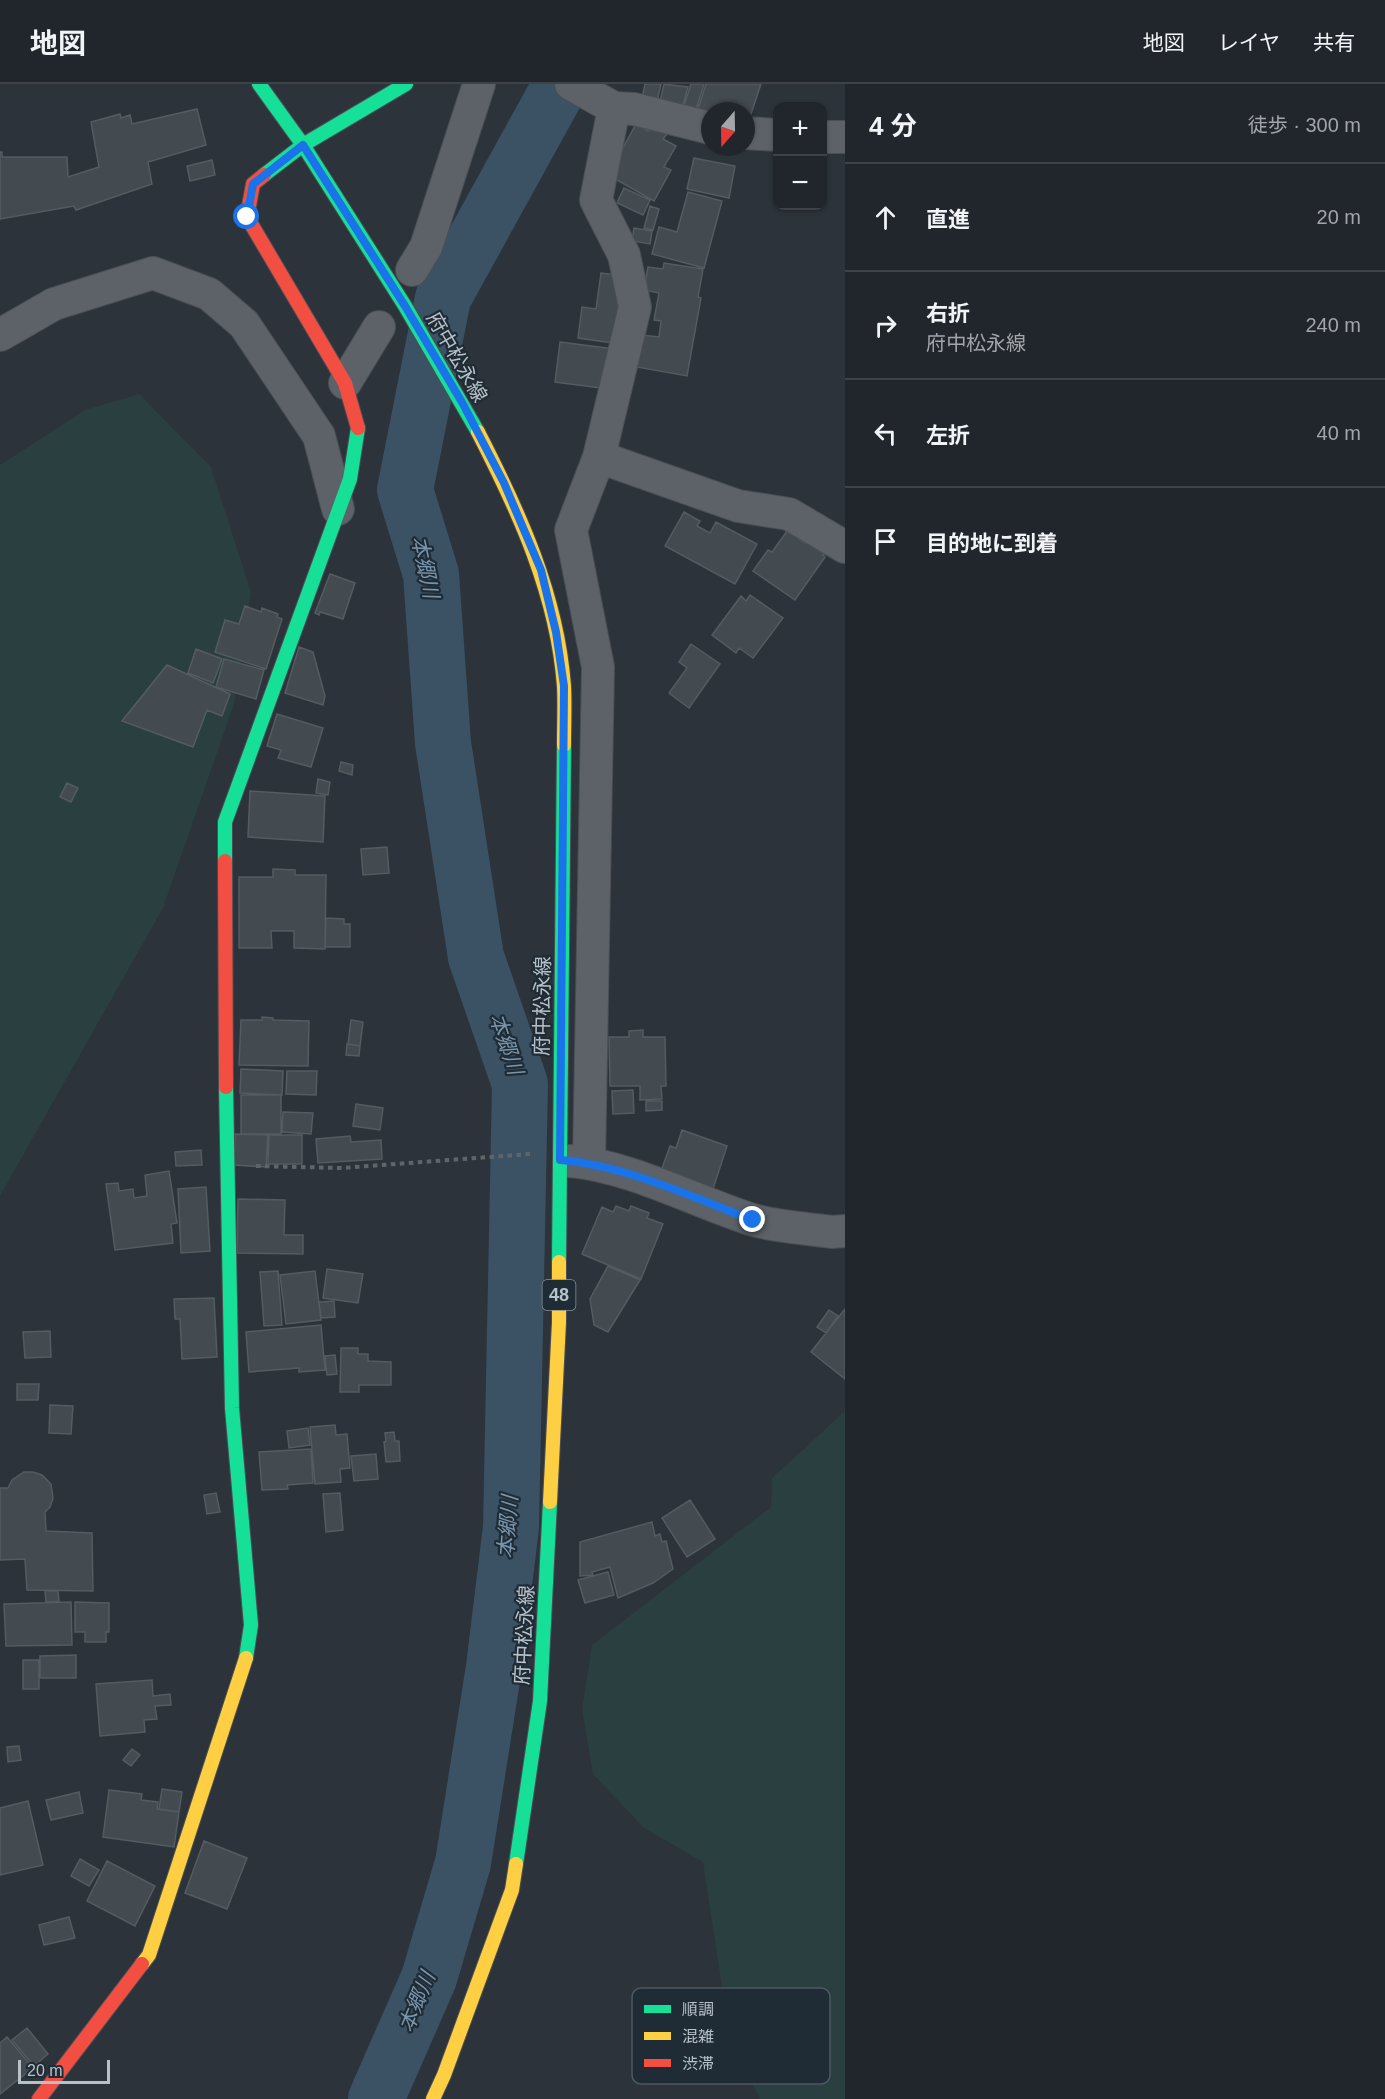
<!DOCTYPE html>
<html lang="ja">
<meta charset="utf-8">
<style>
:root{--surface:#21262c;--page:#292e34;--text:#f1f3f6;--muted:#a2a5a9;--line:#3e4348}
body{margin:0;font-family:Arial,"Noto Sans JP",sans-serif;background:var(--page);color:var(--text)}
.controls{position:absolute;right:18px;top:18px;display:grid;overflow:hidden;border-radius:12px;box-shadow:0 2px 4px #0004}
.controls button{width:54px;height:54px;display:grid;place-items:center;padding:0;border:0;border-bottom:2px solid var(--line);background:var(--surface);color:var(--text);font:30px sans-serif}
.compass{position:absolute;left:701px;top:18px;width:54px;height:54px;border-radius:50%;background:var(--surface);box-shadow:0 2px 4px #0004;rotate:200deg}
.scale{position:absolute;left:18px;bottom:15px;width:92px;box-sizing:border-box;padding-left:6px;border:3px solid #b7c1ca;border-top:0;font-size:16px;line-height:21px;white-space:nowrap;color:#b7c1ca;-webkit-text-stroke:4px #1f2b35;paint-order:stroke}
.stop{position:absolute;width:18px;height:18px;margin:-14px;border:4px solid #1a73e8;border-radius:50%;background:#fff}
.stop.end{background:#1a73e8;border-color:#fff;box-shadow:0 2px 6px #0008}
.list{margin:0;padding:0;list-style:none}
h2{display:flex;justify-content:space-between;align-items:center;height:78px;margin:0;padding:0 24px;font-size:26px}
h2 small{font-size:20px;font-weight:400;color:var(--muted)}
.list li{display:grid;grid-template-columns:39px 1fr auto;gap:18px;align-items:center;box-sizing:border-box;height:108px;padding:0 24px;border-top:2px solid var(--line)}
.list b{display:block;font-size:22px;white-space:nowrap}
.list p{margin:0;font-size:20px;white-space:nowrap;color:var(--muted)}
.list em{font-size:20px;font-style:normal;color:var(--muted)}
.icon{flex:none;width:33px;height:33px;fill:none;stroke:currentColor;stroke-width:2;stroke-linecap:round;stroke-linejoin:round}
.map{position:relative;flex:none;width:845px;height:2015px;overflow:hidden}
header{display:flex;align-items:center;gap:36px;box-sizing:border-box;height:84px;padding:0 30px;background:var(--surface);border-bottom:2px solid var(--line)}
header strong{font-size:28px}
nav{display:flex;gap:33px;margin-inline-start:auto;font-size:21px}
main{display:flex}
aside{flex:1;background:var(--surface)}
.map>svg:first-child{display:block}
.green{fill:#293f40}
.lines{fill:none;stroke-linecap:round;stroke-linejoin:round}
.river{stroke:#3b5164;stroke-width:56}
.building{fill:#444b50;stroke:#545b61;stroke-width:1.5}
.street-casing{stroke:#4a4f54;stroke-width:34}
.fast-casing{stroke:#4a4f54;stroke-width:16}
.slow-casing{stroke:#4a4f54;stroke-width:16}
.jam-casing{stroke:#4a4f54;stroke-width:16}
.path{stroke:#5f666b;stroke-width:4;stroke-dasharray:4.5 4.5;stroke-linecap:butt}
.street{stroke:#5c6268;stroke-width:32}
.fast{stroke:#16e098;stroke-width:14}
.slow{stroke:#ffcf43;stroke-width:14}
.jam{stroke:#f24e42;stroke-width:14}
.route{stroke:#1a73e8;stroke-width:8}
.labels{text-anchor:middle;stroke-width:4.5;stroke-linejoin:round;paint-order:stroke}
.shield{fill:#1f2b35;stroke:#89949d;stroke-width:1.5}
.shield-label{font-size:18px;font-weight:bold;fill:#b7c1ca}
.street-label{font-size:20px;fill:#b7c1ca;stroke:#1f2b35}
.water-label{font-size:21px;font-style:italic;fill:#7895ac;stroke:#1f2b35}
.key{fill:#1f2b35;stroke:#4d5862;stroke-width:1.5}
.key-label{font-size:16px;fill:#b7c1ca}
</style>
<header>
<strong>地図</strong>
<nav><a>地図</a><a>レイヤ</a><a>共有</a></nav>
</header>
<main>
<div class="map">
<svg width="845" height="2015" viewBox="0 0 845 2015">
<rect width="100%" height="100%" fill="#2c333a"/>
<!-- green -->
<path class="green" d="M139,310L211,383L251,508L234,620L163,824L0,1112V381L85,326Z
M845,1327V2015H760L730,1956L703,1778L644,1744L593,1690L582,1625L592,1561L771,1423L772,1394Z"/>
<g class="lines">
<!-- river -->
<path class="river" d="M376,2015L429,1894L463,1779L494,1583L511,1443L520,1000L476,873L443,659L431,490L405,406L443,214L561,0"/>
</g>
<!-- building -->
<path class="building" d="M645,0H661L657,18L642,14Z
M664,0L688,3L681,28L659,22Z
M691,0H704L695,29L683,25Z
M706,0H761L747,42L746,27H710V29L698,25Z
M197,25L206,61L148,78L152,100L76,126L74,122L0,135V68H2V73H67L68,93L99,83L91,38L120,30L121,34L130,31L132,40Z
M636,40L648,47L651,42L667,50L663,55L676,62L664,83L671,86L654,117L608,91Z
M694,74L735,82L729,114L687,105Z
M212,76L215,91L190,97L187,82Z
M624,104L650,116L643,131L617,119Z
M688,108L722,117L704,184L652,170L659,143L677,148Z
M650,122L659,125L653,146L644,144Z
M634,144L652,147L650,160L632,157Z
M664,179L703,185L698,213L701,214L687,292L637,283L642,251L659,253L661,237L654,236L659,209L644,206L648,183L663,185Z
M601,189L622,192L619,260L578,254L582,223L596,225Z
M560,258L614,265L608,305L555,298Z
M684,428L700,437L697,442L710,449L716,438L757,460L735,500L665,462Z
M787,447L805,459L811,450L829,463L823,471L825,473L795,516L753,487L768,466L772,468Z
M330,490L355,499L343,535L320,528L319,531L315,529Z
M750,511L783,534L753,574L739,564L736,569L712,551L741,512L746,517Z
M245,522L261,528L262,524L278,530L277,533L282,535L266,585L215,568L225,536L239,540Z
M691,560L720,580L689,624L669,609L687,584L679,578Z
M299,563L313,568L325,612L323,621L285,609Z
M196,565L222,575L213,599L188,589Z
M224,575L264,586L256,615L216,603Z
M167,581L230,610L222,632L207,626L193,663L122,637Z
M277,630L323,644L311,683L278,674L281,666L267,662Z
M341,678L353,681L352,691L339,687Z
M318,695L330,698L328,711L316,709Z
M67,699L78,704L71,718L60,713Z
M250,707L325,712L323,758L248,753Z
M387,763L389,789L363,791L361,765Z
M273,785L295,786V791H326L325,865L294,864V847H271L272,864H239V793H273Z
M326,834L344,835V840H350V863H325Z
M262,933L273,934V936L309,937L308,982L239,981L241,936H262Z
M351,936L363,938L360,962L348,960Z
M643,946V953H665L666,1002H661L662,1015L640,1016V1002H610L609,953H629V947Z
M347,960L360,962L359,972L346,971Z
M241,985L283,987L282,1011L240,1009Z
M287,987H317L316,1011L286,1010Z
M633,1006L634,1029L613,1030L612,1007Z
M241,1011H281V1050H241Z
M646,1017H662V1026L646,1027Z
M356,1020L383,1024L380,1046L353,1042Z
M283,1028L313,1029L311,1050L282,1048Z
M682,1046L727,1062L712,1108L660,1090L670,1062L676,1064Z
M235,1050L268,1051L266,1083L234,1081Z
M269,1051H302V1080H268Z
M350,1052L351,1058L381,1056L382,1075L318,1079L316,1055Z
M201,1066L202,1081L176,1082L175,1068Z
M169,1087L177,1139L171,1140L173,1159L115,1166L106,1100L118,1099L119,1107L133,1105L134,1114L147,1112L145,1091Z
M206,1103L210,1167L181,1169L178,1105Z
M238,1115L285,1116L284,1151H303V1170L237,1169Z
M616,1122L629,1127L631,1122L649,1129L647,1134L663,1140L641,1195L582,1170L602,1123L613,1128Z
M608,1182L640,1196L608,1248L594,1241L590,1215Z
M327,1185L363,1190L358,1219L323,1214Z
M278,1187L282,1241L264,1242L260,1188Z
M315,1187L321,1236L286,1240L280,1191Z
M214,1214L217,1273L182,1275L180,1235H175L174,1215Z
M334,1217L335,1233L321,1234L319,1218Z
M845,1225V1295L811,1268Z
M829,1226L838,1232L826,1249L817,1243Z
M321,1241L325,1286L299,1288V1284L249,1288L246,1248Z
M50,1247L51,1273L25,1274L23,1248Z
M341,1264H358V1270H368V1277L391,1278V1301H359V1308H340Z
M335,1271L337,1290L327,1291L325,1272Z
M17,1300H39L38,1316H17Z
M50,1321L73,1322L71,1350L49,1349Z
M335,1341L336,1351L347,1350L350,1384L340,1385L341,1398L315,1400L310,1343Z
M308,1344L310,1361L289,1364L287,1347Z
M394,1348L395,1357H399L400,1377L386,1378L384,1358L386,1357L385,1349Z
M311,1365L313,1399L287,1401L288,1405L262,1406L259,1368Z
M376,1370L378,1395L354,1397L351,1372Z
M24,1388H33L42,1391L51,1400L53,1414L50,1423L45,1428L46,1447L92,1449L93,1507L27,1506L25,1475L0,1476V1404H8L12,1396Z
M216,1409L220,1428L207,1430L204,1411Z
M340,1409L343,1446L326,1448L323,1410Z
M690,1416L715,1455L687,1473L662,1434Z
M652,1438L655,1452L660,1450L662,1458L666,1457L673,1485L653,1499L618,1514L610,1483L592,1488L593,1491L580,1492V1458Z
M608,1488L614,1511L585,1519L578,1496Z
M45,1507H58L59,1518H46Z
M71,1518L72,1561L6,1562L4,1520Z
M75,1518L109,1519V1548H106V1558H85V1548H75Z
M76,1571V1594H40V1572Z
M23,1576H39V1605H23Z
M152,1596L153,1612L170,1610L171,1621L155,1622L157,1635L144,1636L145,1648L100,1652L96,1600Z
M19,1662L21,1676L8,1678L7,1663Z
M132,1665L140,1671L131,1682L123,1676Z
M162,1705L182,1708L179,1728L159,1725Z
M109,1706L142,1710L141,1716L158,1718L157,1725L179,1728L174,1763L103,1753Z
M79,1708L83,1729L51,1736L46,1716Z
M28,1717L43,1781L0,1791V1724Z
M204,1757L247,1774L227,1825L185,1809Z
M80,1775L99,1786L89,1802L71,1792Z
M107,1777L155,1802L135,1842L87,1817Z
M69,1833L75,1854L44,1861L39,1841Z
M27,1944L48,1970L34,1982L12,1956Z
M7,1953L33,1984L0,2010V1959Z"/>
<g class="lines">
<!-- street casing -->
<g class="street-casing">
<path id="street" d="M571,0L614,24
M746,49L778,51
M822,53H845
M412,186L426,163L479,0
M0,251L54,220L153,189L209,210L244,240L319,352L338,425
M345,299L379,243
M599,373L738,422L789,430L845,463
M570,1077C629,1082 692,1116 750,1135C776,1143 806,1144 832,1148L845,1147
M589,1078L598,583L571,446L599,373L635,223L624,171L596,116L614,24L634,25L710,44"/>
</g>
<!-- fast casing -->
<g class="fast-casing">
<path id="fast" d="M259,0L303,61L405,222L478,348
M264,91L303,61L406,0
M225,777V738L350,395L358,344
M226,1003L232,1324L251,1541L246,1574
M559,1178L564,661
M516,1780L540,1617L550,1418"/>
</g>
<!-- slow casing -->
<g class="slow-casing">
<path id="slow" d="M478,348C519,428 557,510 564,602C565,621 564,642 564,661
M550,1418L559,1238V1178
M142,1880L149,1871L246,1574
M433,2015L444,1991L512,1806L516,1780"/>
</g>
<!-- jam casing -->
<g class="jam-casing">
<path id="jam" d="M264,91L253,100L247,133L345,299L358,344
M225,777L226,1003
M39,2015L142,1880"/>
</g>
<!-- path -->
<path class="path" d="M256,1082L342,1084L530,1070"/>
<!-- street -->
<use href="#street" class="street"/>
<!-- fast -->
<use href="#fast" class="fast"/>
<!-- slow -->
<use href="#slow" class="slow"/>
<!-- jam -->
<use href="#jam" class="jam"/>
</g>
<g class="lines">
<!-- route -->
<path class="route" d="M247,133L253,100L303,61L405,222L463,320L504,399L541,486L556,548L564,602L560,1076C624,1081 692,1113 753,1136"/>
</g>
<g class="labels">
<!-- shield labels -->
<rect class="shield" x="542.5" y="1196" width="33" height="30" rx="4.5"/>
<g class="shield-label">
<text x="559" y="1217">48</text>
</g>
<!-- street labels -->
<g class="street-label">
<text transform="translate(457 273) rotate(60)" y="7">府中松永線</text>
<text transform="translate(542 922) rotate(-89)" y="7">府中松永線</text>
<text transform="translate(524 1551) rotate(-87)" y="7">府中松永線</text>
</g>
<!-- water labels -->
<g class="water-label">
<text transform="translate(425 483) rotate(78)" y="7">本郷川</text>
<text transform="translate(506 960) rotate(71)" y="7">本郷川</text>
<text transform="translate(508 1443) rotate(-86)" y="7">本郷川</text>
<text transform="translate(417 1918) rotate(-68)" y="7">本郷川</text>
</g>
</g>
<!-- legend -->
<rect x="632" y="1904" width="198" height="96" rx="9" class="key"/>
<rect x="644" y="1921" width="27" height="8" fill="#16e098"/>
<rect x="644" y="1948" width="27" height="8" fill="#ffcf43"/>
<rect x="644" y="1975" width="27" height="8" fill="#f24e42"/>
<g class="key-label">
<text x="682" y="1931">順調</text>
<text x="682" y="1958">混雑</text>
<text x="682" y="1985">渋滞</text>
</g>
</svg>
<div class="controls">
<button>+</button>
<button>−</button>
</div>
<svg class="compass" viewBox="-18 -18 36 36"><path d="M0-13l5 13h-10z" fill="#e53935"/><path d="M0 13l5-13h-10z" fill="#a2a5a9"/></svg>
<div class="scale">20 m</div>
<div class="stop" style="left:247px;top:133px"></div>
<div class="stop end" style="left:753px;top:1136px"></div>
</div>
<aside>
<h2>4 分<small>徒歩 · 300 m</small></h2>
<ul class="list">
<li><svg class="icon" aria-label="ahead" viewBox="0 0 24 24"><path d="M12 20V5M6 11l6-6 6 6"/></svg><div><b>直進</b></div><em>20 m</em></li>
<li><svg class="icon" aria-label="right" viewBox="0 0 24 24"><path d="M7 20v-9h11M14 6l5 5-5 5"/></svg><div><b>右折</b><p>府中松永線</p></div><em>240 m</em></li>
<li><svg class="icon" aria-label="left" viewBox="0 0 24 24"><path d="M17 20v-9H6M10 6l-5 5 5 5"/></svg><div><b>左折</b></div><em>40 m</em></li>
<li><svg class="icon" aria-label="arrive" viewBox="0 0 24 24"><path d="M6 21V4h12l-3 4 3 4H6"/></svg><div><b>目的地に到着</b></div></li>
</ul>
</aside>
</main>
